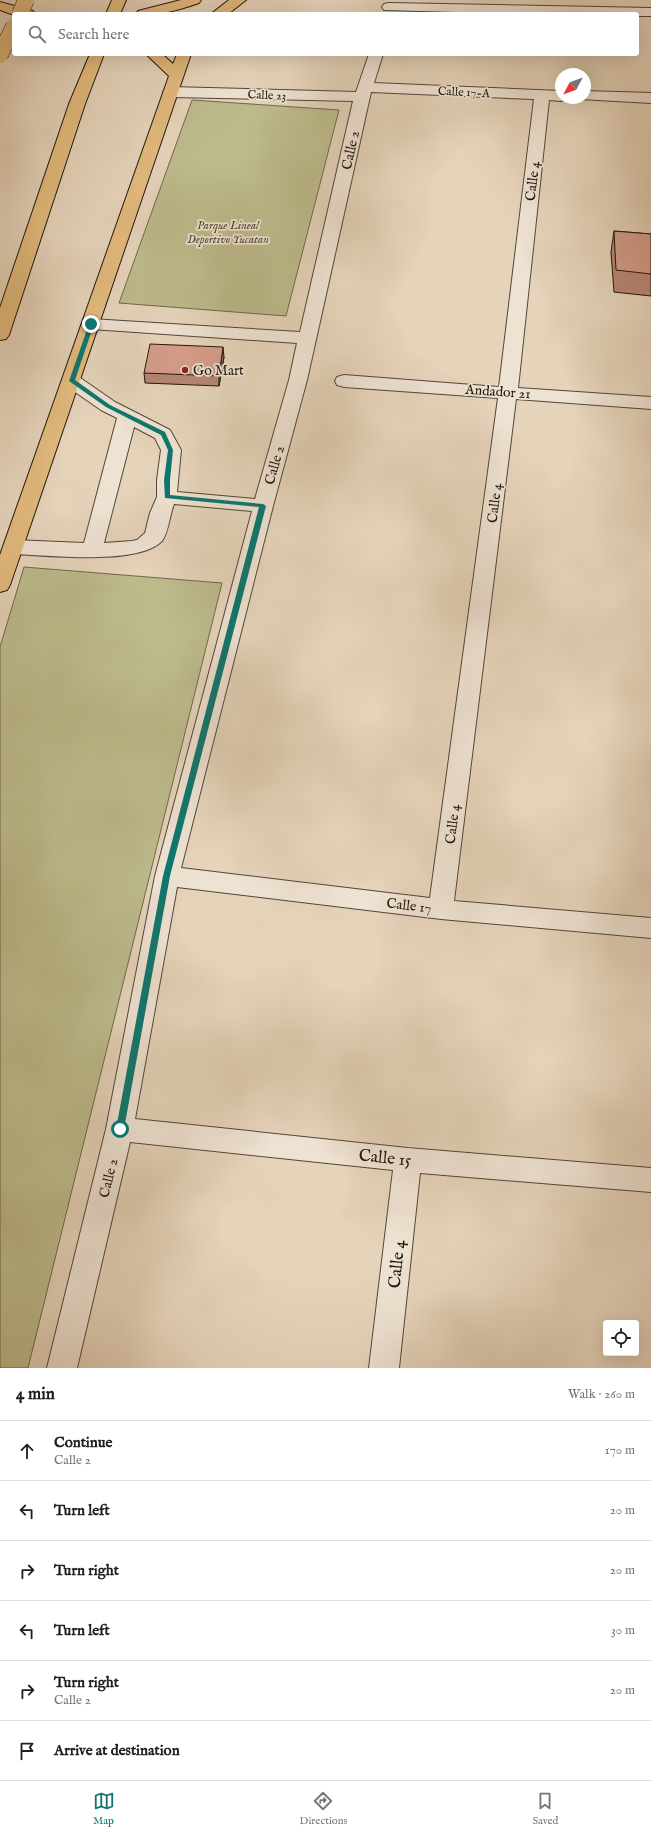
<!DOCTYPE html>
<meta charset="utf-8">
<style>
:root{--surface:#fff;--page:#f2f2f2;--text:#202124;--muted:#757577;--line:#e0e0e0;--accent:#0f766e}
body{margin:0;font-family:"IM FELL English",serif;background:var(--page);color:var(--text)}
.controls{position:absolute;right:12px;bottom:12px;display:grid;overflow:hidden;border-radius:4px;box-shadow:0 4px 16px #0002}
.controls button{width:36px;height:36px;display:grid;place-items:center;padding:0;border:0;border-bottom:1px solid var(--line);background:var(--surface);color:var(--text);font:20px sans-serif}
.compass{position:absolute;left:555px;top:68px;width:36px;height:36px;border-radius:50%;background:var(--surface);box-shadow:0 4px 16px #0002;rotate:229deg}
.stop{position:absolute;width:12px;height:12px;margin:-9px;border:3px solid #0f766e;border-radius:50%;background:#fff}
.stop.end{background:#0f766e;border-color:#fff;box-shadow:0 1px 4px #0008}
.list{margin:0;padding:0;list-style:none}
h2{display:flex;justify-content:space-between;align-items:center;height:52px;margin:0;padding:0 16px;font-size:17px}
h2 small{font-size:13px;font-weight:400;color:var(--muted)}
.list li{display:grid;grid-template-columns:26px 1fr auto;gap:12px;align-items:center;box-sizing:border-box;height:60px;padding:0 16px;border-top:1px solid var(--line)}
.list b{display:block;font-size:15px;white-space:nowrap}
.list p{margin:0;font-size:13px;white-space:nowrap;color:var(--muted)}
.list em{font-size:13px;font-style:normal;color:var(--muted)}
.icon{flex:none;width:22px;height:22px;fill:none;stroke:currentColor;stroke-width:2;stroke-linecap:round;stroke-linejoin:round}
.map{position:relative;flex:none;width:651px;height:1368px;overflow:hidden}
.search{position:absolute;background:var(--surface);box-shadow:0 4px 16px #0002;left:12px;right:12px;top:12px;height:44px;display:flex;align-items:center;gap:10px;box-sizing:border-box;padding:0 14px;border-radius:4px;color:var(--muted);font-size:15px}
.sheet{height:412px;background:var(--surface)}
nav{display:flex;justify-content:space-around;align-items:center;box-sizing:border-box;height:56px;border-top:1px solid var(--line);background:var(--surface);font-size:11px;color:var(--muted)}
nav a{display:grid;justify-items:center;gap:2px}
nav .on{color:var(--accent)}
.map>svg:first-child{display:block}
.green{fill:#bcba8b;stroke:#6e684c}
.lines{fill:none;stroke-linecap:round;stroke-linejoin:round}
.minor-casing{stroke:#524638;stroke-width:2}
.major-casing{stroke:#21170d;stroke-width:2}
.highway-casing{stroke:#21170d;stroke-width:2}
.minor{fill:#eee2d2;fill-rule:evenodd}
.major{fill:#e2ba7d;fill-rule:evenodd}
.highway{fill:#e2ba7d;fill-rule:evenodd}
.highway-bridge-casing{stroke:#21170d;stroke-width:17;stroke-linecap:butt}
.highway-bridge{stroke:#e2ba7d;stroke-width:16}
.wall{fill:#b68676;stroke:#21170d}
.shaded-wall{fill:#946d60;stroke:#21170d}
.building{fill:#d49c89;stroke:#21170d}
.route{fill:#0f766e}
.poi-dot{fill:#8f2418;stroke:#eee2d2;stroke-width:1.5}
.labels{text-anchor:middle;stroke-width:3.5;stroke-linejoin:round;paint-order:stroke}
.far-street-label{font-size:12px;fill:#21170d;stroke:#eee2d2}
.far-park-label{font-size:12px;font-style:italic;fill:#504833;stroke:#eee2d2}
.street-label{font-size:14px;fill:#21170d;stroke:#eee2d2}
.poi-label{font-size:14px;fill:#21170d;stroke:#eee2d2;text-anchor:start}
.near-street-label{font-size:17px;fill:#21170d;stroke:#eee2d2}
</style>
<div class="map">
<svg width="651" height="1368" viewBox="0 0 651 1368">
<rect width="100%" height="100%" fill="#e5d3ba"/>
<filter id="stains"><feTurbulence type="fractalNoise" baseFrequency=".005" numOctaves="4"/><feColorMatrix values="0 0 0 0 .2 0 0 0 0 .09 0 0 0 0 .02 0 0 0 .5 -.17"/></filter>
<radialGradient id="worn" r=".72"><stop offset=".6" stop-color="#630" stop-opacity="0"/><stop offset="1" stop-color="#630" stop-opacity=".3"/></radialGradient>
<!-- green -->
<path class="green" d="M192,100L339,110L286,316L119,303Z
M24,567L222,583L28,1368H0V647Z"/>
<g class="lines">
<!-- minor casing -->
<g class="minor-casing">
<path id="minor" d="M389,3L651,8V16H637V14H530L384,10L382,7L384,4Z
M369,54H383L374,83L561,91V98H567L561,101L549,100L518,388L651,397V409L516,399L454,901L651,918V938L441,919L177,887L135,1119L408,1148L651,1168V1192L420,1173L399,1368H369L393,1170L130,1142L77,1368H47L106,1129L155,876L252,511L174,504C170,514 168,534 162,541C138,566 47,555 13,554L6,552L3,547L6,542L13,540L84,543L117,418L101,410L65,385L63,381L65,377L72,375L79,377L115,402L170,430L181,450L177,492L255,499L289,380L297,343L91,329L85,328L82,324L85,320L91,319L300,332L353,101L171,97L166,95L163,92L166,89L171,87L356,92ZM371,92L534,99L499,387L344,375L337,377L335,381L337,385L344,387L498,398L430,898L181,868L273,506L307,380ZM134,427L155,438L161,450L157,480V497L150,513L145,533L137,540L132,541L104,543Z
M585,91L651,93V103L580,99L579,98H585Z"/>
</g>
<!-- major casing -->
<g class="major-casing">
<path id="major" d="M181,0H201L199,3C173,12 163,14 136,14L138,11Z
M229,0H246L228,14H211Z
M0,2L33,11L35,14L14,15L0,10Z
M146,54H162L173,64L177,54H191L10,585L7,590L0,592V555L169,76Z"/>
</g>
<!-- highway casing -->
<g class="highway-casing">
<path id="highway" d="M112,0H126L120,14H106Z
M90,54H104L85,104L9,335L6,339L0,340V308L69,104Z"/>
</g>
<!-- minor -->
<use href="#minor" class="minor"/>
<!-- major -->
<use href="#major" class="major"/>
<!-- highway -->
<use href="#highway" class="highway"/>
<!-- highway-bridge casing -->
<g class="highway-bridge-casing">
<path id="highway-bridge" d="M20,14L26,0
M0,55L14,26"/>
</g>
<!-- highway-bridge -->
<use href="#highway-bridge" class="highway-bridge"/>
</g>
<!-- wall -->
<path class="wall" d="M614,231L651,234V296L614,292L611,252Z
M224,357L219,386L145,383L144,373Z"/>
<!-- shaded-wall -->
<path class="shaded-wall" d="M223,347L224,357L219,386V376Z"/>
<!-- building -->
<path class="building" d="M614,231L651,234V274L616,270Z
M150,344L223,347L219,376L144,373Z"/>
<!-- route -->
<path class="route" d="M91,323L94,324L75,380L110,405L165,432L173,450L170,480V495L263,504L266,506L170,876L124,1129L120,1133L116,1129L163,876L259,507L165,498L164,480L168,450L161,435L106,407L69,381L89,324Z"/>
<!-- markers -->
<circle class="poi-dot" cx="185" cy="370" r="4"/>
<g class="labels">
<!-- far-street labels -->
<g class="far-street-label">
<text transform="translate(464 92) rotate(3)" y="4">Calle 17-A</text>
<text transform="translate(267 95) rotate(2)" y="4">Calle 23</text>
</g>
<!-- far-park labels -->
<g class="far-park-label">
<text x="228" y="229">Parque Lineal<tspan x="228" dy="14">Deportivo Yucatan</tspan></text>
</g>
<!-- street labels -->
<g class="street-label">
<text transform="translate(350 150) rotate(-77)" y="5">Calle 2</text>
<text transform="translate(532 181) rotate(-83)" y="5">Calle 4</text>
<text transform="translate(498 391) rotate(4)" y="5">Andador 21</text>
<text transform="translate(274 465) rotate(-74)" y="5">Calle 2</text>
<text transform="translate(494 503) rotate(-83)" y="5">Calle 4</text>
<text transform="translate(452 824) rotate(-83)" y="5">Calle 4</text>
<text transform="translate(409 905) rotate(7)" y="5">Calle 17</text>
<text transform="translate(108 1178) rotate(-76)" y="5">Calle 2</text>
</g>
<!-- poi labels -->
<g class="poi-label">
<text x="193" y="375">Go Mart</text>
</g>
<!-- near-street labels -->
<g class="near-street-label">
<text transform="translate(385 1157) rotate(6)" y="6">Calle 15</text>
<text transform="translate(396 1264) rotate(-84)" y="6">Calle 4</text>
</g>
</g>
<rect width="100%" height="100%" filter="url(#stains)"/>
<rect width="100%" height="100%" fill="url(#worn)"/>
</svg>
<div class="controls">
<button><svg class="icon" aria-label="locate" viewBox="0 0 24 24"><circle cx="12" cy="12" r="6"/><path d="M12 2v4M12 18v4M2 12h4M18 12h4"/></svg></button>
</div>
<svg class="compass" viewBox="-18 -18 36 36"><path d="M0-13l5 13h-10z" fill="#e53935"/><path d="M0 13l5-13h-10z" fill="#757577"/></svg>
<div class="stop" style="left:120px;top:1129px"></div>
<div class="stop end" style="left:91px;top:324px"></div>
<div class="search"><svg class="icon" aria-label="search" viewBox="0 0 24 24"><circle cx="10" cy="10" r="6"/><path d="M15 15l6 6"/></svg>Search here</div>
</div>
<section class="sheet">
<h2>4 min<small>Walk · 260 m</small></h2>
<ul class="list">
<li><svg class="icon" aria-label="ahead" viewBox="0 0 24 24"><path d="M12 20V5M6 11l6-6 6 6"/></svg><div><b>Continue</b><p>Calle 2</p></div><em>170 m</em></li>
<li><svg class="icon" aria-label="left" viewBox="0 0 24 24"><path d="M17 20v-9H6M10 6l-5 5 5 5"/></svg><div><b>Turn left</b></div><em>20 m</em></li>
<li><svg class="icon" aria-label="right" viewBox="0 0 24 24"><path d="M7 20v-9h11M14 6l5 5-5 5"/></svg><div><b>Turn right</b></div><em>20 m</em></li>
<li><svg class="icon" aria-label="left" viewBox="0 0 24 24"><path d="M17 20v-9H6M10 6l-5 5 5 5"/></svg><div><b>Turn left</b></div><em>30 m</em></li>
<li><svg class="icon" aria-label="right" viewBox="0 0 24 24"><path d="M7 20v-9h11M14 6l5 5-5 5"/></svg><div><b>Turn right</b><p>Calle 2</p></div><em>20 m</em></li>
<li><svg class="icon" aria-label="arrive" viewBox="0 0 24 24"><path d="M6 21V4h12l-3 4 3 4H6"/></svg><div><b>Arrive at destination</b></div></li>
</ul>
</section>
<nav>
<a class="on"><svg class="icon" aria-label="map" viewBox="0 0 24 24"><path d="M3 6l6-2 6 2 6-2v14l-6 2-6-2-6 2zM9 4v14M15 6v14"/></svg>Map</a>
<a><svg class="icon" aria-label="directions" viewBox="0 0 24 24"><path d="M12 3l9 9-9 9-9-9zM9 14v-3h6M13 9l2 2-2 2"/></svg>Directions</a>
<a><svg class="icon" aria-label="saved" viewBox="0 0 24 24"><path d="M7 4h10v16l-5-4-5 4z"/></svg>Saved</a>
</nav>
